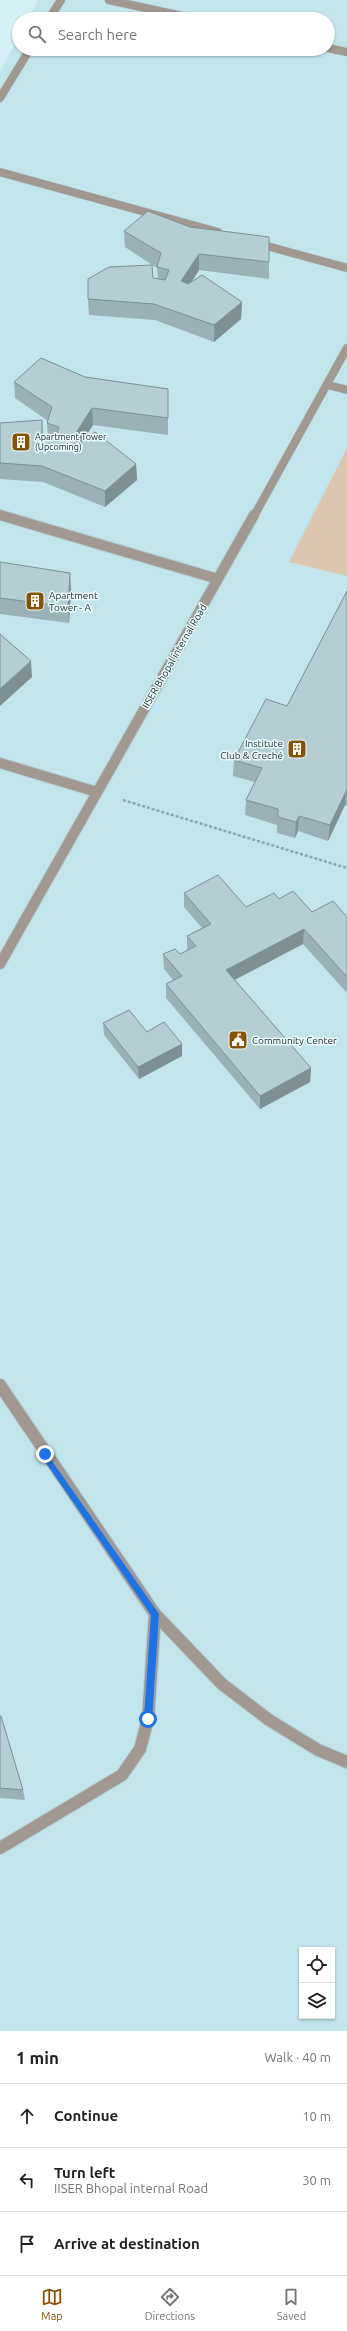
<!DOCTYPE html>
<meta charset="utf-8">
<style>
:root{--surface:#fff;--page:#f2f2f2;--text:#202124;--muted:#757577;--line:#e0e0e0;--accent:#895203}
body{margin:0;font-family:Ubuntu,sans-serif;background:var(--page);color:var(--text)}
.controls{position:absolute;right:12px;bottom:12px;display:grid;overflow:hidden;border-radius:0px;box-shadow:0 1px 3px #0004}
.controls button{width:36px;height:36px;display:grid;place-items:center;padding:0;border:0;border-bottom:1px solid var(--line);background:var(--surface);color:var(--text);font:20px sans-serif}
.stop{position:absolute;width:12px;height:12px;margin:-9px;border:3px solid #1a73e8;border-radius:50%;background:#fff}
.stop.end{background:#1a73e8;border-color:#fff;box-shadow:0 1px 4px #0008}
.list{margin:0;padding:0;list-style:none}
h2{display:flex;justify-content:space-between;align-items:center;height:52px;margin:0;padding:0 16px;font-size:17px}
h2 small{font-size:13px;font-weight:400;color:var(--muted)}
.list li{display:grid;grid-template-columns:26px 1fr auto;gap:12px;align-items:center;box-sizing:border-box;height:64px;padding:0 16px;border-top:1px solid var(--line)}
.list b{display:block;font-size:15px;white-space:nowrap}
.list p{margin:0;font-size:13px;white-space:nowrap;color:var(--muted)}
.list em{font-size:13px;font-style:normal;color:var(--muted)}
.icon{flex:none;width:22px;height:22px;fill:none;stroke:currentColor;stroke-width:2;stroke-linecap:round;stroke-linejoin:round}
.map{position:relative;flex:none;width:347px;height:2031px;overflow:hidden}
.search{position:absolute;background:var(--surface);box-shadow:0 1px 3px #0004;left:12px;right:12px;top:12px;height:44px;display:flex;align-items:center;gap:10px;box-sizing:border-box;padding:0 14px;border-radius:22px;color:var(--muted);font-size:15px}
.sheet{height:244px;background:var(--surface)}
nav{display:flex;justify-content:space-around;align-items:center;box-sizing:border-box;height:56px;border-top:1px solid var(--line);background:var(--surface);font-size:11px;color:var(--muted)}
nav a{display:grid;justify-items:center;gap:2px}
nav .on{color:var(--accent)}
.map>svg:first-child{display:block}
.built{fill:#c1e5eb;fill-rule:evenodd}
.green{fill:#ddc6b0}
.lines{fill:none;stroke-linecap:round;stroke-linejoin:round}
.minor-far2-casing{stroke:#b4cdd2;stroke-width:9}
.minor-far1-casing{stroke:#b4cdd2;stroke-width:12}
.minor-casing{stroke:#b4cdd2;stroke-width:14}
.path{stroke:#90a5a9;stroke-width:2.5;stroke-dasharray:3 2;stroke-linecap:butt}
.minor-far2{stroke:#a09891;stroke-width:8}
.minor-far1{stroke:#a09891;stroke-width:10}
.minor{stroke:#a09891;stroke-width:12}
.wall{fill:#9bb1b5}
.shaded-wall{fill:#7e9094}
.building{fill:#b4ced3;stroke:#7e9094}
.route{fill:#1a73e8}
.labels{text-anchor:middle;stroke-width:3;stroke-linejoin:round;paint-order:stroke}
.far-poi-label{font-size:9px;fill:#242f31;stroke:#eafbfe;text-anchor:start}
.poi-label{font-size:10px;fill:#242f31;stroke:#eafbfe;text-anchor:start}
.street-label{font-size:10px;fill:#242f31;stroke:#eafbfe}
</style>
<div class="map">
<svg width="347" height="2031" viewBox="0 0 347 2031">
<rect width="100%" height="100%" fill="#d4f0f5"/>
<!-- built -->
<path class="built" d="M38,0H347V2031H0V72L19,36V49H328V19H28ZM302,1950H332V2016H302Z"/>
<!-- green -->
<path class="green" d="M347,448V576L289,562Z"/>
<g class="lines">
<!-- minor-far2 casing -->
<g class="minor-far2-casing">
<path id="minor-far2" d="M109,0L196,19
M49,19L61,0
M328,48L347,52
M0,98L30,49
M0,172L218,232
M256,243L347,268
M328,385L347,390
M0,515L4,516
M254,516L347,348"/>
</g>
<!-- minor-far1 casing -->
<g class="minor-far1-casing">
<path id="minor-far1" d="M0,515L218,579
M0,763L97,792
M0,964L254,515"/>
</g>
<!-- minor casing -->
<g class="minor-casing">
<path id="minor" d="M0,1385L155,1614L222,1684L269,1720L318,1750L347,1762
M0,1848L122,1775L140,1749L148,1719L155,1614"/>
</g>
<!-- path -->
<path class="path" d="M123,800L347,868"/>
<!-- minor-far2 -->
<use href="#minor-far2" class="minor-far2"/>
<!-- minor-far1 -->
<use href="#minor-far1" class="minor-far1"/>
<!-- minor -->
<use href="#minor" class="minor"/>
</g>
<!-- wall -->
<path class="wall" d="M124,231L269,262V279L199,270L191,283L242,302L241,319L214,342L155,320L89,315L88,299L153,278L158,279L157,268L125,247Z
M85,377L168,389V435L93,425L82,442L136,464L137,480L105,507L43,482L0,479V423L42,420L43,437H48L47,423L48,421L15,398L14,382Z
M0,562L71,589L69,623L0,614Z
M347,591V805H345L328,841L298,831L295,838L277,833V825L245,815L246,800L255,782L233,776L234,760L287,706Z
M184,893L246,907L279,899L312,912L347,917V993L303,944L235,980L311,1068L310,1082L260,1109L166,998V984L173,980L164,969L163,954H180L187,950V936L202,928L184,907Z
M103,1023L147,1032L182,1044V1056L139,1079L104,1035Z
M0,1716L23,1790L25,1800L0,1798Z"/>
<!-- shaded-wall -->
<path class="shaded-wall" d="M199,254V270L181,298V281Z
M242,302L241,319L214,342V325Z
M92,408L93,425L73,456L72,439Z
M136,464L137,480L105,507V491Z
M70,573L71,589L69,623L68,607Z
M31,661L32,677L0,706V689Z
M347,789L345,805L328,841L330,825Z
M299,816L298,831L295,838L296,822Z
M304,929L303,944L226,984V970Z
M182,1044V1056L139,1079L138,1067Z
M311,1068L310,1082L260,1109V1096Z"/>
<!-- building -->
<path class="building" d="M148,211L190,227L269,237V262L199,254L181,281L188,284L202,275L242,302L214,325L154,304L88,299V279L109,267L152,265L153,278L165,280L169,270L157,267L161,253L124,231Z
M41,358L85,377L168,389V418L92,408L72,439L80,443L95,432L136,464L105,491L42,466L0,463V423L42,420V436L55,439L59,427L47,423L52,407L14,382Z
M0,562L70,573L68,607L0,598Z
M347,591V789L330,825L299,816L296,822L278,817V809L246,800L262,768L234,760L266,699L287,706Z
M0,634L31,661L0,689Z
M218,875L246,907L274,893L279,899L293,891L312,912L333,901L347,917V977L304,929L226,970L311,1068L260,1096L166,984L182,976L163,954L175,949L180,954L196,946L187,936L211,924L184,893Z
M129,1010L147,1032L164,1022L182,1044L138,1067L103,1023Z
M0,1716H1L23,1790L0,1788Z"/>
<!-- route -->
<path class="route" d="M45,1451L159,1614L152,1719L148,1723L144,1719L151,1615L42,1457L41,1454Z"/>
<!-- icons -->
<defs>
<g id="building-square" transform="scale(1)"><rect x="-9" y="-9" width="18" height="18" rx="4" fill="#895203" stroke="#eafbfe"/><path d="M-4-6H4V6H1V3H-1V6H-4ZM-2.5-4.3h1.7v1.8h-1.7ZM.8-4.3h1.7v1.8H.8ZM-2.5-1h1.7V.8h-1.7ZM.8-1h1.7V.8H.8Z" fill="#fff"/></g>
<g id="civic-square" transform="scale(1)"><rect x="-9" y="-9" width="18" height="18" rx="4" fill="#895203" stroke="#eafbfe"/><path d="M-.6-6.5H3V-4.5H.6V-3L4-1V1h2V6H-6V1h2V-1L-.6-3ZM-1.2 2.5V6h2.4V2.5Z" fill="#fff"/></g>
</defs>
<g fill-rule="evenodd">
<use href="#building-square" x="21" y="442"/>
<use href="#building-square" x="35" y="601"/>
<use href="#building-square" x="297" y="749"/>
<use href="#civic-square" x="238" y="1040"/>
</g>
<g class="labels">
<!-- far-poi labels -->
<g class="far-poi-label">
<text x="35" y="440">Apartment Tower<tspan x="35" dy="10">(Upcoming)</tspan></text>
</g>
<!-- poi labels -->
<g class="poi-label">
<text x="49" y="599">Apartment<tspan x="49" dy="12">Tower - A</tspan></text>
<text x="283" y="747" text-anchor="end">Institute<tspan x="283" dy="12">Club &amp; Creché</tspan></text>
<text x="252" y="1044">Community Center</text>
</g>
<!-- street labels -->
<g class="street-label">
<text transform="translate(174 656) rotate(-60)" y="4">IISER Bhopal internal Road</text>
</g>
</g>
</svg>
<div class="controls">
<button><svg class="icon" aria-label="locate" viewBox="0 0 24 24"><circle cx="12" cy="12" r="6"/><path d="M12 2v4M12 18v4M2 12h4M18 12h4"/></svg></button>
<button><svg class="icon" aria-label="layers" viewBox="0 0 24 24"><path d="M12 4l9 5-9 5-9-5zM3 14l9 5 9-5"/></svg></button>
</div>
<div class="stop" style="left:148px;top:1719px"></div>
<div class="stop end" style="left:45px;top:1454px"></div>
<div class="search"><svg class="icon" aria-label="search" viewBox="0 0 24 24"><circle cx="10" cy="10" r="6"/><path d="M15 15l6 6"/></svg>Search here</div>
</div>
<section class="sheet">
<h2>1 min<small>Walk · 40 m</small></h2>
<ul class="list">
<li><svg class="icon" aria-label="ahead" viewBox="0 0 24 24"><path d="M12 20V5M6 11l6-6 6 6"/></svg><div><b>Continue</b></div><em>10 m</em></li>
<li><svg class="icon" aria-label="left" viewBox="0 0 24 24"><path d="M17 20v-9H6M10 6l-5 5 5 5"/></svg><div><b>Turn left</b><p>IISER Bhopal internal Road</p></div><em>30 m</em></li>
<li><svg class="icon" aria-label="arrive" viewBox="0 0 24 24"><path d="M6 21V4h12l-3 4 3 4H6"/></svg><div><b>Arrive at destination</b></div></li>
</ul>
</section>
<nav>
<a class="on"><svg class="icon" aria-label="map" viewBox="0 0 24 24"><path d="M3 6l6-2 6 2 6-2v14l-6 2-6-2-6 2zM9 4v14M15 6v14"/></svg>Map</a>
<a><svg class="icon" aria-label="directions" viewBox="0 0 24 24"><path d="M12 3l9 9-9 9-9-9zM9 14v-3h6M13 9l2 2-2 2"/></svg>Directions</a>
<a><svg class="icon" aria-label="saved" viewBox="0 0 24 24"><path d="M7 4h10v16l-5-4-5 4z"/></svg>Saved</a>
</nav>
